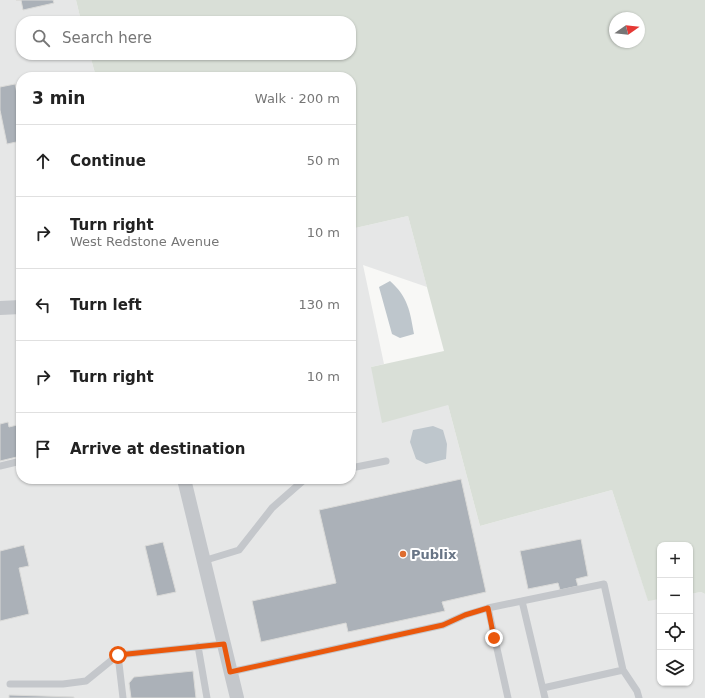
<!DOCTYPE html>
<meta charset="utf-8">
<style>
:root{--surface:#fff;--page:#f6f6f6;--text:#222;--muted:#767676;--line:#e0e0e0}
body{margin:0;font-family:"DejaVu Sans",sans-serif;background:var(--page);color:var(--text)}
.controls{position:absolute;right:12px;bottom:12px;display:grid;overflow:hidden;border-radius:8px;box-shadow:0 1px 3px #0004}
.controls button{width:36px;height:36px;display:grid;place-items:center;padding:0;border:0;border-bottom:1px solid var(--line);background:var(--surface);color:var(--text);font:20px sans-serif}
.compass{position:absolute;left:609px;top:12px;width:36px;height:36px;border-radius:50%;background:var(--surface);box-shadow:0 1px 3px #0004;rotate:76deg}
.stop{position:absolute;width:12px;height:12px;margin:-9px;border:3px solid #ea580c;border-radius:50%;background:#fff}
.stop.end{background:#ea580c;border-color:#fff;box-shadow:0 1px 4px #0008}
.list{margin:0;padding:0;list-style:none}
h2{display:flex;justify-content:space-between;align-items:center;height:52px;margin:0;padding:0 16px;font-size:17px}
h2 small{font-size:13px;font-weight:400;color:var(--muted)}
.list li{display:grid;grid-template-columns:26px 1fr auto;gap:12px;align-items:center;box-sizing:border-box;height:72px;padding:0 16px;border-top:1px solid var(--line)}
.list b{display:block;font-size:15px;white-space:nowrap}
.list p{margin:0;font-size:13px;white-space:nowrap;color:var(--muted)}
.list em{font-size:13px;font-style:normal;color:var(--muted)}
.icon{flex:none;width:22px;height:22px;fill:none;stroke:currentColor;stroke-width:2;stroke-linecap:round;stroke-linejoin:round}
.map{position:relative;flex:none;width:705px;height:698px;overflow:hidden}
.search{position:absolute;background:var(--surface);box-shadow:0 1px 3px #0004;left:16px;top:16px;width:340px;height:44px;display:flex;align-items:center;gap:10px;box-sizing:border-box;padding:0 14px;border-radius:16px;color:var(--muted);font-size:15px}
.panel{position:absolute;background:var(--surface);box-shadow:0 1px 3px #0004;left:16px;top:72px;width:340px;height:412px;border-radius:16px}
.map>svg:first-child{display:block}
.built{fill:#e6e7e7}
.green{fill:#d9dfd7;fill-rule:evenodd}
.water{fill:#bec6cc}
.building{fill:#abb1b8;stroke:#dadad8}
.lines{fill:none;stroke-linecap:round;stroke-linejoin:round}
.service{stroke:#c4c7cb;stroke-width:7}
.minor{stroke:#c4c7cb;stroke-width:14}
.route{stroke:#ea580c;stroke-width:5}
.poi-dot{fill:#de6d30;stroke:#fff;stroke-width:1.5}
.labels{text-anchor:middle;stroke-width:4;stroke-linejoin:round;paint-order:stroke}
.poi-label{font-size:13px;font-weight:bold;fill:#687586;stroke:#fff;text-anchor:start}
</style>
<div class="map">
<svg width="705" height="698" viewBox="0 0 705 698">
<rect width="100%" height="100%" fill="#f8f8f6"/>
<!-- built -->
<path class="built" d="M0,0H76L81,21H21V55H90L96,77H21V479H351V229L408,216L427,287L363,265L384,364L371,367L448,405L480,526L612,490L648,600L660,599V683H690V594L701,592L705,594V698H0Z"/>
<!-- green -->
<path class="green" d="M76,0H705V594L701,592L690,594V545H660V599L648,601L612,490L480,526L448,405L382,423L371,367L444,351L408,216L351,229V77H96L90,55H351V21H81ZM615,18H639V42H615Z"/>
<!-- water -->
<path class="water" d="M390,281C408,297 410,311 414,334L400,338L392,334L379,287Z
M433,426L443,430L447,444L446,459L426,464L416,459L410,442L413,430Z"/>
<!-- building -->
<path class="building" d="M16,0H53L54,3L23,10L21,0Z
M15,84L18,98L21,97V141L7,144L0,110V87Z
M8,422L9,427L21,424V456L0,461V424Z
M461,479L486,592L442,602L445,611L348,632L346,623L261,642L252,601L336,583L319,510Z
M581,539L588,576L576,579L578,586L560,590L558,583L528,589L520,551Z
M163,542L176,592L157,596L145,546Z
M24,545L29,566L19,568L29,614L0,621V551Z
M193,671L196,698H131L129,683L134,677Z
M9,695L74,697V698H9Z"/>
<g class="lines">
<!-- service -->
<path class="service" d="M0,466L21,461
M351,468L386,461
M203,561L239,550L272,508L305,479
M522,601L545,698
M488,608L604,584L623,670L637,691L639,698
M198,646L207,698
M230,672L443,625L465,615L488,608L508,698
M10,684H63L86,681L118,655
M543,688L623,670
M123,698L118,655L224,644"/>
<!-- minor -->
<path class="minor" d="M0,308L21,307
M184,479L237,698"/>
</g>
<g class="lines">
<!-- route -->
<path class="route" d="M118,655L224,644L230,672L443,625L465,615L488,608L494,638"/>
</g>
<!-- markers -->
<circle class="poi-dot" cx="403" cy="554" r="4"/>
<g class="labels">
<!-- poi labels -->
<g class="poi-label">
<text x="411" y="559">Publix</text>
</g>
</g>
</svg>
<div class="controls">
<button>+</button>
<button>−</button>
<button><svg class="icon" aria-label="locate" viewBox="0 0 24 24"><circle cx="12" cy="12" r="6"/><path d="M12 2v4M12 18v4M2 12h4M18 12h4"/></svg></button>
<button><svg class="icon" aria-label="layers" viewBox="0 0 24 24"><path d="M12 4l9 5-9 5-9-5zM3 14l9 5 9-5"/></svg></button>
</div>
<svg class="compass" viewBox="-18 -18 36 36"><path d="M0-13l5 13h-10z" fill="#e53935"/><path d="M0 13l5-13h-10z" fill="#767676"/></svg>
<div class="stop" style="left:118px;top:655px"></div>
<div class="stop end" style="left:494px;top:638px"></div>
<div class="search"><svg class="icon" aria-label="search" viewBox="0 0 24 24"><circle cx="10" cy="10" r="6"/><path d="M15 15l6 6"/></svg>Search here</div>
<section class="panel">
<h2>3 min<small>Walk · 200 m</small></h2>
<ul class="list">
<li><svg class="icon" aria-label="ahead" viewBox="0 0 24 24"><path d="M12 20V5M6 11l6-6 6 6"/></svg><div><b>Continue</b></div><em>50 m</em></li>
<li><svg class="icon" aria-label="right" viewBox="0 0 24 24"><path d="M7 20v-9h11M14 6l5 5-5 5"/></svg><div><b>Turn right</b><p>West Redstone Avenue</p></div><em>10 m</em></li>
<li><svg class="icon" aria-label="left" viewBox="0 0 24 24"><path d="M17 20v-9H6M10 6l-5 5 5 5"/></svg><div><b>Turn left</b></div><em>130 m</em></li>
<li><svg class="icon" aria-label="right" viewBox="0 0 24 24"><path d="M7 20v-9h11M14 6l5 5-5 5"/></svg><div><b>Turn right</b></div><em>10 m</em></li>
<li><svg class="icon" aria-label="arrive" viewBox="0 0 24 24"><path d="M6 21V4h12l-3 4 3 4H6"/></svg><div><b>Arrive at destination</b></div></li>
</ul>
</section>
</div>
